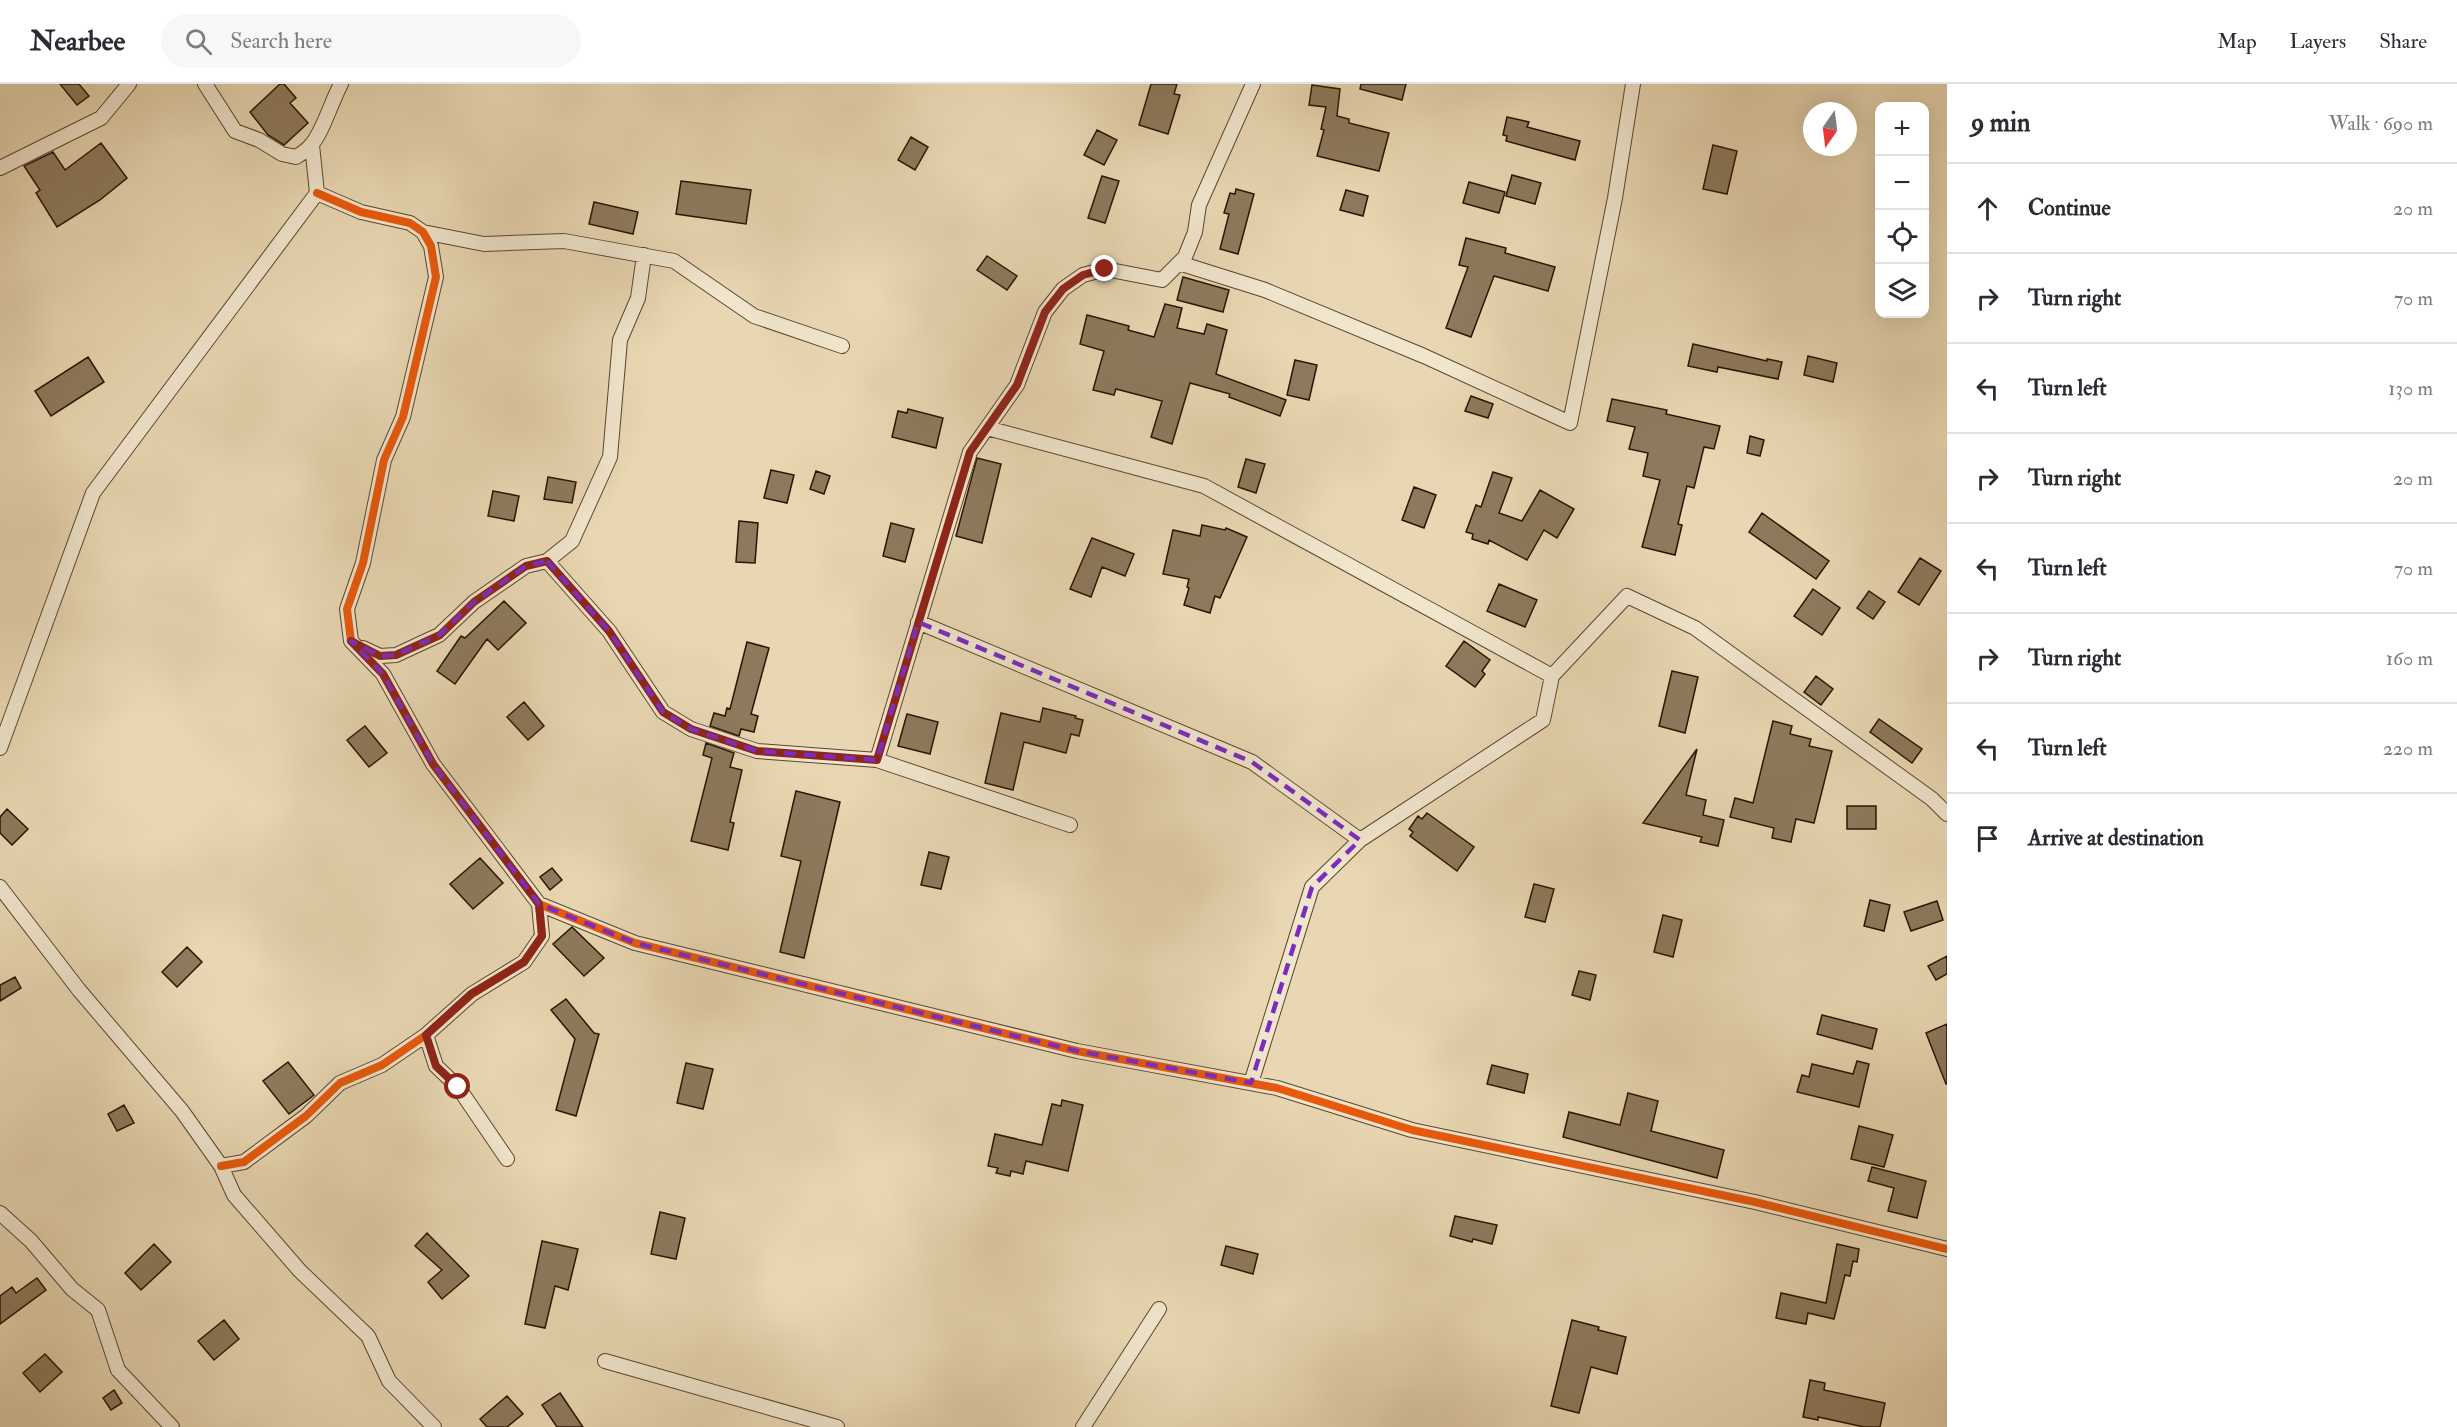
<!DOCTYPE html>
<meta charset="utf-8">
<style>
:root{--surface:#fff;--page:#f7f7f7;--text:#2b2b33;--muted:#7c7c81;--line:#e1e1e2}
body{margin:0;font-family:"IM FELL Double Pica",serif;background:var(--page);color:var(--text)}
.controls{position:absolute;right:18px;top:18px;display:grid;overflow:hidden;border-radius:12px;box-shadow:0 6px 24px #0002}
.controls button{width:54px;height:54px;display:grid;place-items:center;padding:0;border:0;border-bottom:2px solid var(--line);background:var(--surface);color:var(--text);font:30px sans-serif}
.compass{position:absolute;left:1803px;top:18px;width:54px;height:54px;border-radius:50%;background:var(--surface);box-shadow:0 6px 24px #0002;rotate:194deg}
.stop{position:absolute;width:18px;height:18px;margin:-14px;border:4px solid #8f2418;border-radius:50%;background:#fff}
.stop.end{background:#8f2418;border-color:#fff;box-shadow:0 2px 6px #0008}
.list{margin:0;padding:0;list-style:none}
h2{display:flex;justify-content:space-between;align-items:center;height:78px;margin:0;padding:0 24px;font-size:26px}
h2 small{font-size:20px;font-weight:400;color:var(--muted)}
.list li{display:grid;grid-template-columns:39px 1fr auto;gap:18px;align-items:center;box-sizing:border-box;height:90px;padding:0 24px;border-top:2px solid var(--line)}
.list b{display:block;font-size:22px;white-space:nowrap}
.list em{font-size:20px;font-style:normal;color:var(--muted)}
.icon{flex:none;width:33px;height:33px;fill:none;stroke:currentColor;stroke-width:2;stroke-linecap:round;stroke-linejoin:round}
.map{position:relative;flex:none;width:1947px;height:1343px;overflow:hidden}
header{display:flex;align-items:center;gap:36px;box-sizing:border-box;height:84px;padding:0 30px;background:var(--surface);border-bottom:2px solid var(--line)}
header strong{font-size:28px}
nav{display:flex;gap:33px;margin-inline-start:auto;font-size:21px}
.search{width:420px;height:54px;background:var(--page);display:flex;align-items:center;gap:15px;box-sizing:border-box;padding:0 21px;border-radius:33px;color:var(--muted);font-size:22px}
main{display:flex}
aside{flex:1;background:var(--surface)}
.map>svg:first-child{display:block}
.building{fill:#8d7a5d;stroke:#2a1501;stroke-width:1.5}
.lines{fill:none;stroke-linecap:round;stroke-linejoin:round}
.street-casing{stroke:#5a462d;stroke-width:16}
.street{stroke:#f0e5cd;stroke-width:14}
.cycleway-casing{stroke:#f0e5cd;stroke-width:11}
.cycleway{stroke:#e8590c;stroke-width:8}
.route{stroke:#8f2418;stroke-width:8}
.marked{fill:none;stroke:#7b2cbf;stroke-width:4.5;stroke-dasharray:12 8;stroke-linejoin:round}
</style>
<header>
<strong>Nearbee</strong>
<div class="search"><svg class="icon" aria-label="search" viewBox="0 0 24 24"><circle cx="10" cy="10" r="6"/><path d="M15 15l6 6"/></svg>Search here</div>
<nav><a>Map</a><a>Layers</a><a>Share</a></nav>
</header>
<main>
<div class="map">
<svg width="1947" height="1343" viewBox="0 0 1947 1343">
<rect width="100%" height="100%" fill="#e8d7b2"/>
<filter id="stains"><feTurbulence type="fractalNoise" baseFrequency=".00333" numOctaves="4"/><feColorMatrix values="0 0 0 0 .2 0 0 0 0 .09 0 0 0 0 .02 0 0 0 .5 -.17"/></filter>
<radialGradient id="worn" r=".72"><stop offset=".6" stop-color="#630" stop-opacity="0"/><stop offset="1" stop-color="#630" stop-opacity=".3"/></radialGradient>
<!-- building -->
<path class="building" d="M60,0H79L89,12L77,21Z
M280,0H284L296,14L290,19L308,39L284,61L268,51L250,28Z
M1151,0H1177L1174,10L1180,11L1168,50L1139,41Z
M1361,0H1406L1402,16L1360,5Z
M1312,1L1340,5L1337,32L1349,35V39L1389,49L1379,87L1317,72L1324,46L1321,45L1326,23L1309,21Z
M1507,33L1529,38L1527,43L1580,57L1575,76L1506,57L1507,52L1503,51Z
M1097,46L1117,56L1104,81L1084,71Z
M911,53L928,63L915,86L898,76Z
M101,59L127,94L100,116L57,143L36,109L40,106L24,82L53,68L65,86Z
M1713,61L1737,67L1727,110L1703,105Z
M1512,91L1541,99L1535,120L1506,112Z
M1102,92L1119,97L1105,139L1088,134Z
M681,97L751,106L746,140L676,130Z
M1469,98L1505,108L1499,129L1463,119Z
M1236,105L1254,110L1238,170L1220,165L1229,130L1224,129L1230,109L1235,110Z
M1346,106L1368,112L1363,132L1340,126Z
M594,118L638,128L633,150L589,140Z
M1466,154L1506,164L1505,169L1555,183L1548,207L1494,192L1471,253L1446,244L1468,183L1459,181Z
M987,172L1017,192L1007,206L977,186Z
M1183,193L1229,206L1223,228L1177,216Z
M1165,220L1182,224L1177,244L1204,250L1207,240L1227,246L1216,290L1286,316L1280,332L1229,313L1230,310L1190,299L1172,360L1151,353L1162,317L1116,305L1114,311L1093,306L1104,267L1080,260L1087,231L1129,242L1128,246L1154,253Z
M1693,260L1767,277V275L1782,278L1778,295L1718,283L1717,288L1688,282Z
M1808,272L1837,279L1833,298L1804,291Z
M88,273L104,298L51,332L35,307Z
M1295,276L1317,281L1309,316L1287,311Z
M1471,312L1493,320L1488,334L1465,327Z
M1612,315L1667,326L1666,330L1720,342L1714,365L1704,363L1694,404L1687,402L1678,440L1682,441L1675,471L1642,463L1660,396L1643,392L1648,369L1629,365L1635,343L1607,337Z
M908,325L943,334L936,364L892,353L898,327L907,329Z
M1750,352L1764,356L1760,372L1747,369Z
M977,374L1001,380L982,459L956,452Z
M1246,375L1265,380L1256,409L1238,403Z
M771,386L794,391L787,419L764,414Z
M816,387L830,392L824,410L810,405Z
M1493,388L1512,394L1499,429L1522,437L1540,406L1574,425L1557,454L1544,446L1527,476L1489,456L1488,460L1472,455L1473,450L1466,448L1476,421L1481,423Z
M548,393L576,398L572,419L544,415Z
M1414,403L1436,411L1424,444L1402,436Z
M493,407L519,412L514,437L488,432Z
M1762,429L1829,477L1816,495L1749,448Z
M739,437L758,439L755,479L736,478Z
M891,439L914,445L905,478L883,472Z
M1202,441L1225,446L1226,444L1247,453L1220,514L1215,512L1210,529L1184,521L1189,504L1187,503L1189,495L1163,490L1173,446L1200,452Z
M1092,454L1134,470L1125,492L1102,483L1091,513L1070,505Z
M1920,474L1941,487L1919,521L1898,508Z
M1499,500L1537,516L1525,543L1487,527Z
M1813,505L1840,524L1822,551L1794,532Z
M1869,507L1885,518L1873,535L1857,524Z
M504,517L526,539L498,566L487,555L455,600L437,587L461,552L465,554Z
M1464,557L1490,576L1482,587L1485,590L1475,603L1446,582Z
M747,558L769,564L751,630L758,632L754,648L741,645L739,652L710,642L714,629L725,632L727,624L730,625Z
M1672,587L1698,593L1685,649L1659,642Z
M1816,592L1833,605L1821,621L1804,608Z
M524,618L544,642L528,656L507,633Z
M1043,624L1076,632L1075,634L1083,636L1079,652L1071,650L1066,669L1024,658L1013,706L985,699L1001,629L1040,638Z
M907,630L938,638L930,670L898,662Z
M1879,635L1922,665L1912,679L1870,648Z
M1773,637L1792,642L1790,650L1811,655L1809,662L1832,667L1814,739L1796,735L1791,758L1772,754L1774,744L1730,733L1735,714L1753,719Z
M365,642L387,669L369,683L347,656Z
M706,659L734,669L730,683L742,686L730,738L734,739L728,766L691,757L712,674L703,671Z
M1697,665L1686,711L1706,716L1703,731L1724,736L1718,762L1700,758L1702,753L1643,739Z
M796,707L840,718L804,874L780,868L801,777L781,772Z
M1847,722H1876V745H1847Z
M7,725L28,745L12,761L0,749V733Z
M1427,729L1474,763L1457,787L1410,752L1413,748L1409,745L1418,732L1422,735Z
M929,768L949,773L941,805L921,801Z
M480,774L503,799L473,825L450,800Z
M552,784L562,796L550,806L540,793Z
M1534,800L1554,805L1545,838L1525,833Z
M1870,816L1890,821L1884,847L1864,842Z
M1937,817L1943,836L1911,847L1904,828Z
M1663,831L1682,836L1673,873L1654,868Z
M572,843L604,874L584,892L553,860Z
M187,863L202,878L177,903L162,888Z
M1947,872V890L1936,896L1928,882Z
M1579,887L1596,891L1590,916L1572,911Z
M15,893L21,904L0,917V901Z
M566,915L594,949L599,950L576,1032L556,1026L575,955L551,926Z
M1822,931L1877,945L1872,965L1817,950Z
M1947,940V1000H1946L1926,949Z
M1857,977L1869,980L1859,1023L1797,1008L1802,991L1809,993L1812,980L1853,990Z
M288,978L314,1011L289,1030L263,997Z
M686,979L713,985L703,1025L677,1019Z
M1492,981L1528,990L1524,1009L1487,1000Z
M1628,1009L1658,1017L1651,1047L1724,1066L1717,1094L1563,1053L1569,1028L1620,1041Z
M1062,1016L1083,1021L1068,1087L1026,1077L1023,1090L1011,1087L1010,1092L996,1089L998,1084L988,1082L995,1050L1042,1061L1052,1020L1061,1022Z
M124,1021L134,1039L117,1047L108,1030Z
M1859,1042L1893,1051L1884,1083L1851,1075Z
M1872,1083L1926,1097L1917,1134L1888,1127L1894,1104L1868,1097Z
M660,1128L685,1134L676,1175L651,1170Z
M1455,1132L1497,1141L1492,1160L1473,1155L1472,1158L1450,1152Z
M427,1149L469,1192L442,1215L428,1198L442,1186L415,1162Z
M542,1157L578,1165L568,1206L555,1202L545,1244L525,1240Z
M154,1160L171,1178L141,1206L125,1189Z
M1837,1160L1859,1165L1857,1178L1853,1177L1850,1192L1845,1191L1834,1235L1808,1229L1806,1240L1776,1234L1781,1209L1826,1219Z
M1226,1162L1258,1170L1253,1190L1221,1181Z
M37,1194L46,1206L0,1240V1212L12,1203L16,1209Z
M224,1236L239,1255L214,1276L198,1257Z
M1572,1236L1599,1243L1598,1246L1626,1253L1617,1290L1591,1283L1579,1329L1551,1322Z
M45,1270L62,1288L40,1308L23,1289Z
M1810,1296L1825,1299L1824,1306L1885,1319L1880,1343H1864L1818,1333V1336L1803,1333Z
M114,1306L122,1319L111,1326L103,1314Z
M560,1309L583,1343H557L542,1321Z
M507,1312L523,1330L507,1343H487L480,1335Z"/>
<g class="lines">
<!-- street casing -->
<g class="street-casing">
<path id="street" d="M205,0L235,47L259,56L282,70L296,73C301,70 307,66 311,61C322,50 332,16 341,0
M0,84L101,34L129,0
M423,148L484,160L564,157L674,177L754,232L842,262
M1179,179L1265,206L1424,272L1570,339L1615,114L1633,0
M987,344L1204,402L1552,592
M547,477L572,457L610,373L620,256L638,214L644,171
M918,538L1252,678L1360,756
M363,564L380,572L396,571L439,551L474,518L526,482L547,477L609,547L663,628L691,645L757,667L877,676L1070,741
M0,664L93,409L317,109L312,61
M877,676L970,368L1017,301L1045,228L1063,205L1083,191L1105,185L1162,196L1185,173L1195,148L1199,121L1253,0
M0,803L79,906L182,1027L221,1082L234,1111L300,1187L368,1252L389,1297L434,1343
M539,820L635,859L1077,967L1277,1004L1412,1046L1755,1118L1947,1165
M426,951L436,982L458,1003L507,1075
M1251,999L1312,803L1360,756L1543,636L1552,592L1627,512L1695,544L1932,715L1947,730
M221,1082L244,1078L306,1032L340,999L382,981L426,951L472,910L524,878L542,852L539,820L433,680L383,590L351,557L347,525L363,479L384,376L403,333L436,193L431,162L423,148L410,139L361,128L317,109
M0,1129L31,1157L72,1205L98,1226L118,1286L172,1343
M605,1277L837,1343
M1083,1343L1159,1225"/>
</g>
<!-- street -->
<use href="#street" class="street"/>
<!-- cycleway casing -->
<g class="cycleway-casing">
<path id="cycleway" d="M539,820L635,859L1077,967L1277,1004L1412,1046L1755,1118L1947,1165
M221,1082L244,1078L306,1032L340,999L382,981L426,951L472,910L524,878L542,852L539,820L433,680L383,590L351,557L347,525L363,479L384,376L403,333L436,193L431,162L423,148L410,139L361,128L317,109"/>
</g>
<!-- cycleway -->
<use href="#cycleway" class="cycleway"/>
</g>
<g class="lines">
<!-- route -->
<path class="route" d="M458,1003L436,982L426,951L471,910L524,878L542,852L539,820L433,680L383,590L351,557L380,572L396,571L440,551L474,518L526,482L547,477L609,547L663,628L691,645L757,667L877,676L970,368L1017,301L1045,228L1063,205L1083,191L1105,185"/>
</g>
<!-- marked area -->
<path class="marked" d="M547,477L609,547L663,628L691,645L757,667L877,676L918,538L1252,678L1360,756L1312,803L1251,999L1077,967L635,859L539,820L433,680L383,590L351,557L380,572L396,571L439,551L474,518L526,482Z"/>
<rect width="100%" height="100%" filter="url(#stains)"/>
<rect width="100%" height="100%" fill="url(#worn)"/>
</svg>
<div class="controls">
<button>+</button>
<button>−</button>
<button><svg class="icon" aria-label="locate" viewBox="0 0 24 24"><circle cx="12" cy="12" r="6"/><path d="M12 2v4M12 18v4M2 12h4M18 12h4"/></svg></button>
<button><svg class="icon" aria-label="layers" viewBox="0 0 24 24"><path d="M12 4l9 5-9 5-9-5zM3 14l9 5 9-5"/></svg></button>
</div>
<svg class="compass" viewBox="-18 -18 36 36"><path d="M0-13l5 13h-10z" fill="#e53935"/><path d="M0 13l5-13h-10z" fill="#7c7c81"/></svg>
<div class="stop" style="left:458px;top:1003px"></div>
<div class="stop end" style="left:1105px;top:185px"></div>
</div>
<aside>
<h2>9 min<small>Walk · 690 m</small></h2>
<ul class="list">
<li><svg class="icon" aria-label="ahead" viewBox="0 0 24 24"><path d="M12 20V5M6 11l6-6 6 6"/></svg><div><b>Continue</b></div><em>20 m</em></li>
<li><svg class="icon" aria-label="right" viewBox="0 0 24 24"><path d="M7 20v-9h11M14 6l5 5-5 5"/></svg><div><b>Turn right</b></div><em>70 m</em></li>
<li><svg class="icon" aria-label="left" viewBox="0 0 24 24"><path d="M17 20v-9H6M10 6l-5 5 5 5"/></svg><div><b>Turn left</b></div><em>130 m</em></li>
<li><svg class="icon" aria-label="right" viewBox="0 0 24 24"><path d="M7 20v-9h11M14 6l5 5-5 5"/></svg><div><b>Turn right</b></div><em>20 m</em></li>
<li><svg class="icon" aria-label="left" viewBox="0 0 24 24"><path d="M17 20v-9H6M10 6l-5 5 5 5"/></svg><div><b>Turn left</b></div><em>70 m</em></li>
<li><svg class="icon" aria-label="right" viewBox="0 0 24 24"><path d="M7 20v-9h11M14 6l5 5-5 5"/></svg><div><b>Turn right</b></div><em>160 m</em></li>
<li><svg class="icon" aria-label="left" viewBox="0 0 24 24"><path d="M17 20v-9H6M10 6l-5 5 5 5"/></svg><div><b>Turn left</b></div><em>220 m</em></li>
<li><svg class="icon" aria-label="arrive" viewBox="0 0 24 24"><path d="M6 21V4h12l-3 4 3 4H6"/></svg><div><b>Arrive at destination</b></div></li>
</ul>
</aside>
</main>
